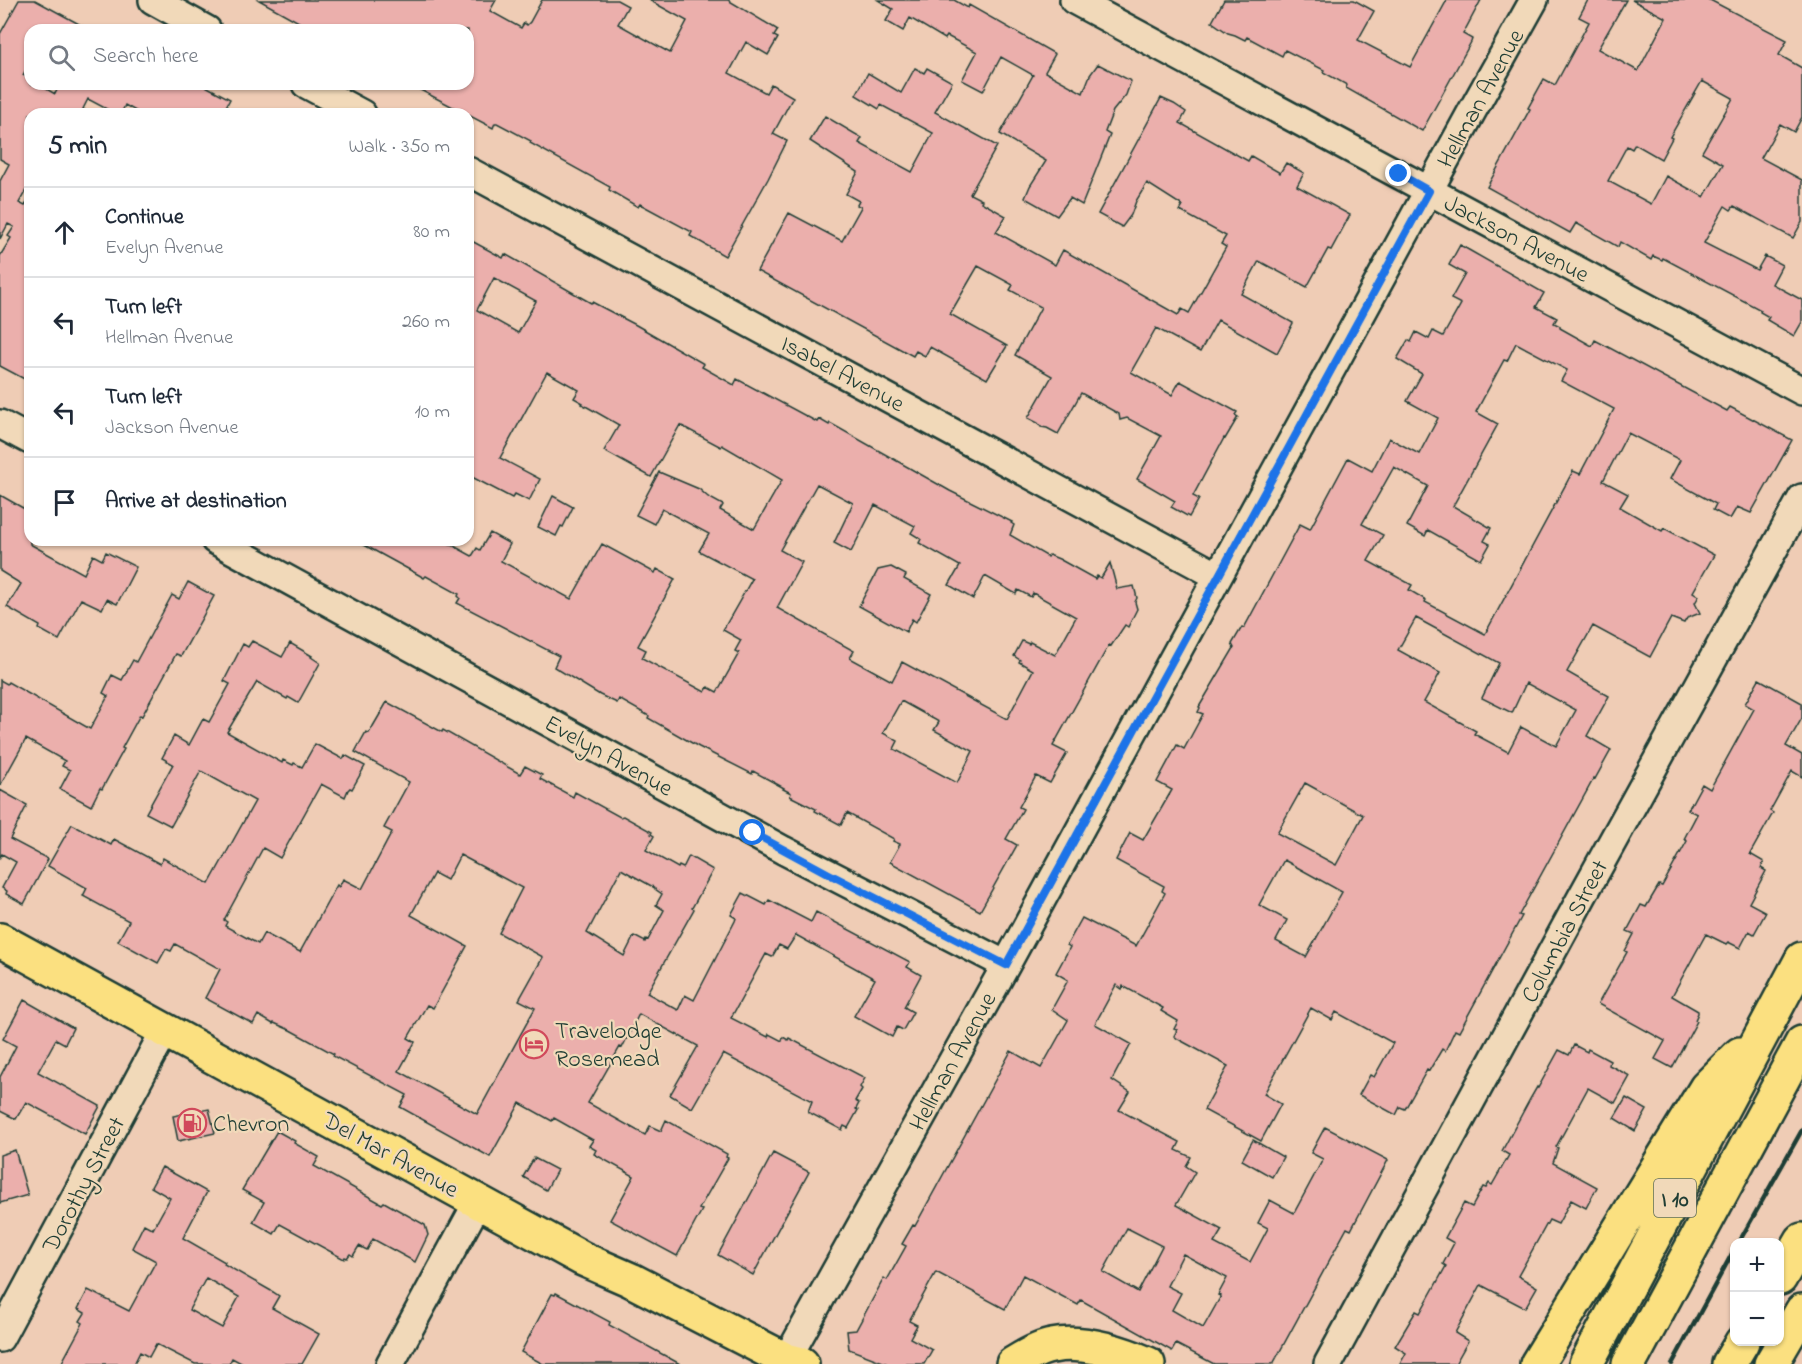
<!DOCTYPE html>
<meta charset="utf-8">
<style>
:root{--surface:#fff;--page:#f6f6f7;--text:#1f2937;--muted:#747a83;--line:#e0e1e3}
body{margin:0;font-family:"Indie Flower",sans-serif;background:var(--page);color:var(--text)}
.controls{position:absolute;right:18px;bottom:18px;display:grid;overflow:hidden;border-radius:12px;box-shadow:0 2px 4px #0004}
.controls button{width:54px;height:54px;display:grid;place-items:center;padding:0;border:0;border-bottom:2px solid var(--line);background:var(--surface);color:var(--text);font:30px sans-serif}
.stop{position:absolute;width:18px;height:18px;margin:-14px;border:4px solid #1a73e8;border-radius:50%;background:#fff}
.stop.end{background:#1a73e8;border-color:#fff;box-shadow:0 2px 6px #0008}
.list{margin:0;padding:0;list-style:none}
h2{display:flex;justify-content:space-between;align-items:center;height:78px;margin:0;padding:0 24px;font-size:26px}
h2 small{font-size:20px;font-weight:400;color:var(--muted)}
.list li{display:grid;grid-template-columns:39px 1fr auto;gap:18px;align-items:center;box-sizing:border-box;height:90px;padding:0 24px;border-top:2px solid var(--line)}
.list b{display:block;font-size:22px;white-space:nowrap}
.list p{margin:0;font-size:20px;white-space:nowrap;color:var(--muted)}
.list em{font-size:20px;font-style:normal;color:var(--muted)}
.icon{flex:none;width:33px;height:33px;fill:none;stroke:currentColor;stroke-width:2;stroke-linecap:round;stroke-linejoin:round}
.map{position:relative;flex:none;width:1802px;height:1364px;overflow:hidden}
.search{position:absolute;background:var(--surface);box-shadow:0 2px 4px #0004;left:24px;top:24px;width:450px;height:66px;display:flex;align-items:center;gap:15px;box-sizing:border-box;padding:0 21px;border-radius:18px;color:var(--muted);font-size:22px}
.panel{position:absolute;background:var(--surface);box-shadow:0 2px 4px #0004;left:24px;top:108px;width:450px;height:438px;border-radius:18px}
.map>svg:first-child{display:block}
.building{fill:#ebafac;stroke:#1f3d34;stroke-width:1.5;fill-rule:evenodd}
.lines{fill:none;stroke-linecap:round;stroke-linejoin:round}
.minor-casing{stroke:#1f3d34;stroke-width:32}
.major-casing{stroke:#1f3d34;stroke-width:38}
.highway-casing{stroke:#1f3d34;stroke-width:38}
.minor{stroke:#f1d9b9;stroke-width:27}
.major{stroke:#fbe080;stroke-width:33}
.highway{stroke:#fbe080;stroke-width:33}
.rail{stroke:#1f3d34;stroke-width:4.5}
.route{stroke:#1a73e8;stroke-width:8}
.labels{text-anchor:middle;stroke-width:4.5;stroke-linejoin:round;paint-order:stroke}
.shield{fill:#f1d9b9;stroke:#5e6c5c;stroke-width:1.5}
.shield-label{font-size:22px;font-weight:bold;fill:#1f3d34}
.street-label{font-size:24px;fill:#1f3d34;stroke:#f1d9b9}
.poi-label{font-size:24px;fill:#1f3d34;stroke:#f1d9b9;text-anchor:start}
</style>
<div class="map">
<svg width="1802" height="1364" viewBox="0 0 1802 1364">
<rect width="100%" height="100%" fill="#efccb5"/>
<filter id="ink" filterUnits="userSpaceOnUse"><feTurbulence type="fractalNoise" baseFrequency=".0167" numOctaves="2"/><feDisplacementMap in="SourceGraphic" scale="12" xChannelSelector="R" yChannelSelector="G"/><feConvolveMatrix kernelMatrix="1 2 1 2 8 2 1 2 1" color-interpolation-filters="sRGB"/></filter>
<g filter="url(#ink)">
<!-- building -->
<path class="building" d="M19,0H35L90,30H30V63L23,75L30,79V84H38L55,94L60,84H202L230,99L222,114H141L125,105L121,114H116L88,99L83,109L91,114H30V183L19,203L25,206L30,197V382L0,366V256L11,238L8,236L14,227L8,224L0,239V181L9,164L0,159V34Z
M259,0H496L490,11L521,28L524,23L527,25L530,22L542,0H617L628,6L618,24L670,53L687,21L649,0H728L778,30L774,36L778,38L768,55L746,42L729,73L766,93L771,84L793,97L773,134L787,141L768,179L725,256L690,236L692,232L640,204L638,207L609,190L610,187L530,143L531,141L497,123H495L493,128L409,84H468V30H313Z
M878,0H954L968,8L969,5L1055,54L1045,72L1083,93L1090,75L1098,64L1131,81L1126,95L1113,111L1105,132L1110,135L1082,205L1070,198L1057,216L1025,198L1030,186L1046,161L1000,134L1033,75L1001,57L983,91L962,80L977,52L947,36L945,39L910,18L903,31L886,21L893,9Z
M1224,0H1354L1374,11L1358,40L1410,67L1447,0H1481L1463,34L1472,39L1471,42L1422,131L1346,88L1347,85L1323,72L1324,70L1285,50L1282,56L1247,37L1245,40L1235,35L1228,33L1212,22Z
M1588,0H1626L1598,49L1638,71L1666,18L1632,0H1710L1787,40L1779,55L1802,68V117L1794,132L1780,124L1761,158L1802,180V222L1793,238L1734,206L1731,210L1725,206L1704,243L1757,270L1765,256L1782,265L1772,284L1802,300V322L1794,336L1767,320L1769,317L1760,312L1761,310L1663,258L1662,260L1653,256L1651,260L1620,242L1618,247L1576,223L1570,233L1487,187L1530,109L1528,108L1544,79L1555,85L1589,22L1579,17ZM1702,81L1733,98L1702,152L1723,164L1704,197L1666,176L1651,204L1608,181L1627,146L1632,149L1635,144L1661,159L1672,138L1670,137Z
M915,68L924,73L927,68L952,82L935,112L997,146L970,194L982,200L981,202L1006,216L996,232L1055,265L1063,250L1178,315L1182,309L1189,313L1226,247L1221,244L1226,236L1180,211L1183,206L1147,183L1136,201L1131,215L1122,227L1098,214L1161,98L1174,104L1186,112L1180,123L1248,161L1251,156L1280,173L1286,163L1304,173L1297,186L1350,215L1331,250L1328,249L1307,287L1259,261L1241,294L1293,323L1277,353L1218,320L1200,352L1156,328L1131,372L1172,395L1180,381L1237,412L1235,415L1238,417L1225,439L1224,438L1193,496L1199,499L1189,517L1171,507L1175,501L1137,479L1161,436L1127,418L1120,420L1119,414L1081,393L1058,434L1047,428L1041,427L1038,423L1028,418L1052,376L1015,355L1041,307L1010,290L1013,285L978,266L950,314L1007,346L987,379L930,347L925,356L916,351L913,356L757,271L789,213L842,241L861,207L857,205L859,201L846,194L858,172L810,141L825,116L862,138L859,143L912,172L933,133L881,105L879,109L856,95L868,73L901,93Z
M468,239L503,258L505,254L591,303L592,302L636,325L704,364L702,367L734,385L737,379L817,422L819,419L829,425L830,423L950,491L1012,522L1011,523L1014,525L1010,535L1048,557L1049,555L1059,559L1095,579L1097,576L1101,578L1110,563L1117,589L1134,586L1137,598L1135,602L1137,609L1128,627L1125,625L1111,646L1109,645L1053,746L1067,753L1050,783L1036,776L1019,807L1023,809L1006,839L1017,845L980,911L890,862L900,844L893,841L894,839L847,813L841,825L815,811L816,809L790,796L791,793L783,789L784,788L753,771L752,774L699,747L648,718L649,716L619,699L617,703L600,695L554,667L559,656L457,603L460,598L458,596L459,594L426,576L424,578L419,575L355,540H443L472,556L477,548L480,550L490,533L510,544L501,561L571,599L602,544L655,573L657,569L675,579L638,646L646,650L642,658L705,692L708,687L717,692L739,653L735,651L741,640L723,630L752,579L699,551L709,534L662,509L654,524L636,515L659,472L699,489L708,497L723,505L720,510L754,529L782,480L722,445L721,447L680,425L651,477L604,451L619,425L582,404L583,403L574,398L579,390L547,372L500,458L540,479L529,501L515,494L512,498L468,475ZM494,278L536,301L518,333L477,310ZM817,484L853,503L834,543L851,552L875,505L915,526L911,533L921,539L919,543L960,566L949,585L973,599L985,576L1016,594L1018,590L1031,597L1033,593L1076,617L1055,655L1030,642L1029,644L1022,641L1014,656L1020,660L1019,662L1033,670L1007,719L902,662L892,681L850,658L854,651L777,608L802,562L780,550ZM901,701L939,722L934,730L973,751L957,783L894,749L898,741L883,733Z
M1460,245L1544,293L1536,307L1557,318L1554,323L1560,326V328L1592,346L1595,340L1727,411L1730,407L1792,440L1751,513L1737,507L1730,519L1713,510L1716,504L1670,479L1680,460L1628,433L1603,481L1628,494L1620,507L1662,531L1664,528L1714,555L1693,592L1699,596L1695,603L1700,613L1687,618L1684,623L1671,618L1650,657L1593,626L1567,672L1609,696L1587,736L1611,750L1595,779L1594,778L1519,915L1522,916L1459,1032L1455,1030L1445,1051L1442,1049L1429,1071L1427,1070L1405,1109L1400,1107L1396,1115L1359,1095L1370,1075L1374,1077L1393,1043L1336,1012L1332,1020L1311,1008L1264,1094L1281,1104L1261,1141L1204,1110L1228,1066L1178,1039L1174,1036L1177,1030L1174,1029L1178,1021L1161,1011L1163,1008L1123,986L1122,989L1116,985L1095,1024L1131,1044L1112,1080L1130,1092L1119,1110L1180,1142L1176,1150L1191,1157L1186,1166L1195,1172L1176,1205L1222,1230L1214,1243L1250,1262L1268,1228L1258,1223L1270,1200L1294,1213L1323,1159L1311,1153L1325,1127L1388,1160L1351,1230L1347,1228L1273,1364H1214L1176,1344L1172,1351L1081,1300L1078,1305L1023,1275L1005,1309L936,1272L909,1321L917,1325L910,1338L932,1350L924,1364H888L849,1349L847,1331L856,1330L884,1278L887,1280L906,1246L902,1244L913,1225L915,1226L1011,1051L1041,1068L1068,1020L1052,1009L1068,980L1056,973L1070,947L1067,945L1082,918L1136,946L1165,893L1162,891L1164,886L1116,860L1130,833L1143,840L1172,790L1157,782L1177,745L1184,749L1203,714L1198,712L1200,708L1199,707L1234,648L1232,644L1242,627L1244,628L1300,524L1310,529L1348,458L1372,471L1389,438L1419,454L1438,418L1407,401L1422,374L1397,359L1408,340L1411,342L1416,332L1429,339L1433,331L1443,336L1461,304L1451,299L1465,274L1449,265ZM1516,343L1567,370L1561,381L1614,409L1580,474L1573,471L1485,634L1425,602L1426,600L1409,590L1412,585L1368,561L1383,535L1362,524L1394,467L1428,486L1407,526L1425,536L1428,530L1481,560L1490,544L1484,541L1491,528L1453,506L1498,424L1476,412L1504,360L1507,361ZM1416,618L1499,663L1482,698L1512,713L1526,683L1576,710L1556,746L1521,727L1508,752L1474,734L1476,731L1424,702L1440,673L1398,650ZM1305,783L1363,815L1336,865L1277,833ZM1284,860L1342,892L1306,957L1276,941L1287,920L1259,905ZM1127,1228L1162,1246L1138,1292L1103,1272ZM1183,1254L1227,1278L1218,1295L1221,1296L1203,1328L1172,1310L1181,1293L1167,1286Z
M0,495L30,512V544L84,574L93,555L102,560L106,552L136,567L117,604L107,599L102,609L81,599L59,640L39,629L40,626L7,607L21,584L0,571Z
M553,496L573,507L563,527L561,526L556,536L538,527Z
M891,567L906,575L904,579L931,594L916,622L912,619L906,632L859,606L878,570Z
M188,582L214,596L181,656L176,654L142,716L140,715L122,748L124,749L102,789L100,788L91,806L60,789L70,770L62,766L65,761L26,739L0,786V680L7,684L8,682L90,729L108,696L103,693L112,675L122,680L133,660L136,662L172,595L179,599Z
M252,641L282,657L290,643L312,656L311,657L320,663L298,703L288,697L287,699L257,682L227,732L282,763L283,760L293,765L294,763L302,767L315,744L343,759L345,755L365,766L352,789L350,788L348,790L345,797L321,784L280,858L263,848L224,920L227,922L225,926L258,944L264,933L300,952L337,885L339,887L343,879L362,889L392,832L384,828L409,782L355,752L366,732L369,733L387,702L442,732L443,730L520,774L525,766L542,775L540,779L573,797L575,792L620,817L623,816L652,832L651,834L654,836L646,850L678,868L679,866L683,868L689,856L713,870L692,908L694,909L647,993L678,1010L685,995L694,1000L735,921L736,918L731,915L743,893L766,905L769,900L811,922L816,912L910,962L907,967L921,975L904,1007L913,1012L903,1030L897,1027L892,1037L854,1016L875,979L796,935L787,949L779,945L772,957L766,954L731,1018L768,1037L769,1034L782,1041L783,1037L788,1040L789,1038L865,1078L860,1087L862,1089L855,1101L859,1103L856,1109L858,1110L848,1128L844,1126L842,1130L808,1112L812,1101L723,1054L692,1108L670,1095L698,1046L639,1014L622,1048L620,1047L588,1103L645,1135L650,1126L661,1131L666,1120L727,1154L726,1157L728,1158L699,1209L702,1210L677,1256L610,1220L634,1176L594,1154L596,1150L589,1146L593,1140L554,1118L552,1121L520,1103L490,1157L400,1107L407,1095L333,1056L334,1054L290,1030L274,1023L273,1024L258,1015L253,1024L205,998L220,969L175,944L171,951L166,949L158,963L118,941L129,921L83,896L87,888L48,866L72,824L111,845L114,839L160,864L163,858L209,884L255,801L201,771L171,826L146,813L173,764L162,758L174,736L189,745L203,719L209,722L230,684L224,681L243,644L248,647ZM460,855L522,888L499,933L543,957L519,1000L535,1008L477,1114L399,1071L415,1042L408,1038L427,1005L433,1008L467,946L411,915L434,873L447,880ZM621,869L655,888V889L662,894L656,905L664,910L648,940L646,939L645,942L634,936L624,956L587,933Z
M1759,679L1802,703V718L1786,746L1802,755V777L1792,771L1770,811L1773,813L1750,854L1764,862L1761,868L1766,871L1749,903L1766,912L1754,934L1749,931L1740,948L1728,942L1726,944L1706,934L1672,996L1698,1011V1013L1695,1020L1697,1021L1672,1068L1655,1059L1665,1041L1598,1004L1627,952L1625,951L1634,934L1627,931L1641,905L1646,907L1659,885L1662,886L1687,841L1684,839L1697,814L1688,810L1702,784L1710,789L1754,709L1745,704Z
M0,790L27,805L10,839L48,859L24,904L6,894L7,891L2,888L16,862L2,854L0,857Z
M24,1000L73,1028L65,1044L56,1039L38,1072L100,1106L85,1134L26,1102L16,1119L0,1111V1077L16,1046L3,1039Z
M1574,1045L1587,1052L1588,1049L1610,1061L1609,1065L1630,1076L1615,1103L1588,1088L1556,1147L1558,1148L1553,1163L1597,1187L1586,1208L1571,1200L1558,1224L1549,1220L1518,1276L1537,1287L1525,1308L1481,1285L1455,1333L1468,1341L1455,1364H1400L1406,1353L1395,1346L1416,1311L1420,1313L1446,1266L1443,1264L1454,1243L1445,1238L1464,1203L1472,1207L1483,1187L1486,1188L1489,1183L1492,1185L1509,1155L1502,1151L1530,1099L1537,1087L1538,1088L1559,1050L1569,1055Z
M1626,1098L1647,1110L1635,1131L1614,1118Z
M209,1109L215,1133L178,1141L173,1116Z
M277,1131L295,1141L294,1143L319,1157L314,1166L382,1204L384,1202L425,1225L428,1235L415,1262L373,1239L367,1250L359,1246L353,1256L350,1254L347,1258L345,1257L344,1259L280,1224L274,1234L253,1222L264,1202L242,1190Z
M1253,1140L1283,1157L1272,1177L1242,1160Z
M15,1150L28,1195L0,1203V1155Z
M773,1153L809,1172L753,1275L718,1255Z
M534,1158L557,1170L546,1190L523,1177Z
M162,1167L207,1192L183,1238L225,1262L224,1264L273,1292L279,1296L272,1308L319,1334L302,1364H243L232,1358L229,1364H195L156,1344L149,1357L140,1352L134,1364H61L83,1323L80,1321L85,1313L78,1309L88,1290L129,1311L156,1261L132,1248L144,1224L153,1229L170,1198L151,1187ZM206,1278L239,1297L222,1328L189,1310Z
M556,1293L610,1322L609,1325L680,1364H543L521,1352L552,1294L555,1295Z"/>
<g class="lines">
<!-- minor casing -->
<g class="minor-casing">
<path id="minor" d="M153,0L207,30
M1074,0L1802,391
M306,84L362,114
M468,171L1218,576
M0,424L30,440
M215,540L783,850L1006,965
M0,1338L165,1030
M390,1364L478,1202
M784,1364L1006,965L1471,113L1534,0
M1328,1364L1584,893L1802,498"/>
</g>
<!-- major casing -->
<g class="major-casing">
<path id="major" d="M0,940L583,1259L631,1280L786,1360L802,1364"/>
</g>
<!-- highway casing -->
<g class="highway-casing">
<path id="highway" d="M1780,1278L1802,1240
M1013,1364C1024,1357 1039,1348 1052,1346C1082,1340 1120,1352 1148,1364
M1537,1364L1706,1088L1740,1054
M1586,1364L1802,959
M1629,1364L1802,1043
M1729,1364L1742,1342
M1771,1364L1802,1311"/>
</g>
<!-- minor -->
<use href="#minor" class="minor"/>
<!-- major -->
<use href="#major" class="major"/>
<!-- highway -->
<use href="#highway" class="highway"/>
<!-- rail -->
<path class="rail" d="M1739,1242L1802,1130
M1672,1364L1734,1250"/>
</g>
</g>
<g class="lines" filter="url(#ink)">
<!-- route -->
<path class="route" d="M753,833L829,874L1006,965L1429,191L1399,174"/>
</g>
<!-- icons -->
<defs>
<g id="hotel-ring" transform="scale(1.5)"><circle r="9.5" fill="#f1d9b9" stroke="#d1495b" stroke-width="1.5"/><path d="M-6-4.5h1.5V1H6V5H4.5V3h-9V5H-6ZM-4 0a1.8 1.8 0 1 1 3.6 0ZM.5 0V-2.5h3Q6-2.5 6 0Z" fill="#d1495b"/></g>
<g id="fuel-ring" transform="scale(1.5)"><circle r="9.5" fill="#f1d9b9" stroke="#d1495b" stroke-width="1.5"/><path d="M-5.5-6h7V0h2V4h1.3V-2.5L3-4.5l.8-.8L6-3V5H2.5V1h-1V6h-7ZM-4.2-4.7v3.2H.2V-4.7Z" fill="#d1495b"/></g>
</defs>
<g fill-rule="evenodd">
<use href="#hotel-ring" x="534" y="1044"/>
<use href="#fuel-ring" x="192" y="1123"/>
</g>
<g class="labels">
<!-- shield labels -->
<rect class="shield" x="1654" y="1179" width="42" height="38" rx="4.5"/>
<g class="shield-label">
<text x="1675" y="1206">I 10</text>
</g>
<!-- street labels -->
<g class="street-label">
<text transform="translate(1480 98) rotate(-61)" y="8">Hellman Avenue</text>
<text transform="translate(1517 238) rotate(28)" y="8">Jackson Avenue</text>
<text transform="translate(843 373) rotate(28)" y="8">Isabel Avenue</text>
<text transform="translate(609 755) rotate(29)" y="8">Evelyn Avenue</text>
<text transform="translate(1564 931) rotate(-62)" y="8">Columbia Street</text>
<text transform="translate(952 1061) rotate(-61)" y="8">Hellman Avenue</text>
<text transform="translate(391 1154) rotate(29)" y="8">Del Mar Avenue</text>
<text transform="translate(83 1184) rotate(-62)" y="8">Dorothy Street</text>
</g>
<!-- poi labels -->
<g class="poi-label">
<text x="555" y="1038">Travelodge<tspan x="555" dy="28">Rosemead</tspan></text>
<text x="213" y="1131">Chevron</text>
</g>
</g>
</svg>
<div class="controls">
<button>+</button>
<button>−</button>
</div>
<div class="stop" style="left:753px;top:833px"></div>
<div class="stop end" style="left:1399px;top:174px"></div>
<div class="search"><svg class="icon" aria-label="search" viewBox="0 0 24 24"><circle cx="10" cy="10" r="6"/><path d="M15 15l6 6"/></svg>Search here</div>
<section class="panel">
<h2>5 min<small>Walk · 350 m</small></h2>
<ul class="list">
<li><svg class="icon" aria-label="ahead" viewBox="0 0 24 24"><path d="M12 20V5M6 11l6-6 6 6"/></svg><div><b>Continue</b><p>Evelyn Avenue</p></div><em>80 m</em></li>
<li><svg class="icon" aria-label="left" viewBox="0 0 24 24"><path d="M17 20v-9H6M10 6l-5 5 5 5"/></svg><div><b>Turn left</b><p>Hellman Avenue</p></div><em>260 m</em></li>
<li><svg class="icon" aria-label="left" viewBox="0 0 24 24"><path d="M17 20v-9H6M10 6l-5 5 5 5"/></svg><div><b>Turn left</b><p>Jackson Avenue</p></div><em>10 m</em></li>
<li><svg class="icon" aria-label="arrive" viewBox="0 0 24 24"><path d="M6 21V4h12l-3 4 3 4H6"/></svg><div><b>Arrive at destination</b></div></li>
</ul>
</section>
</div>
